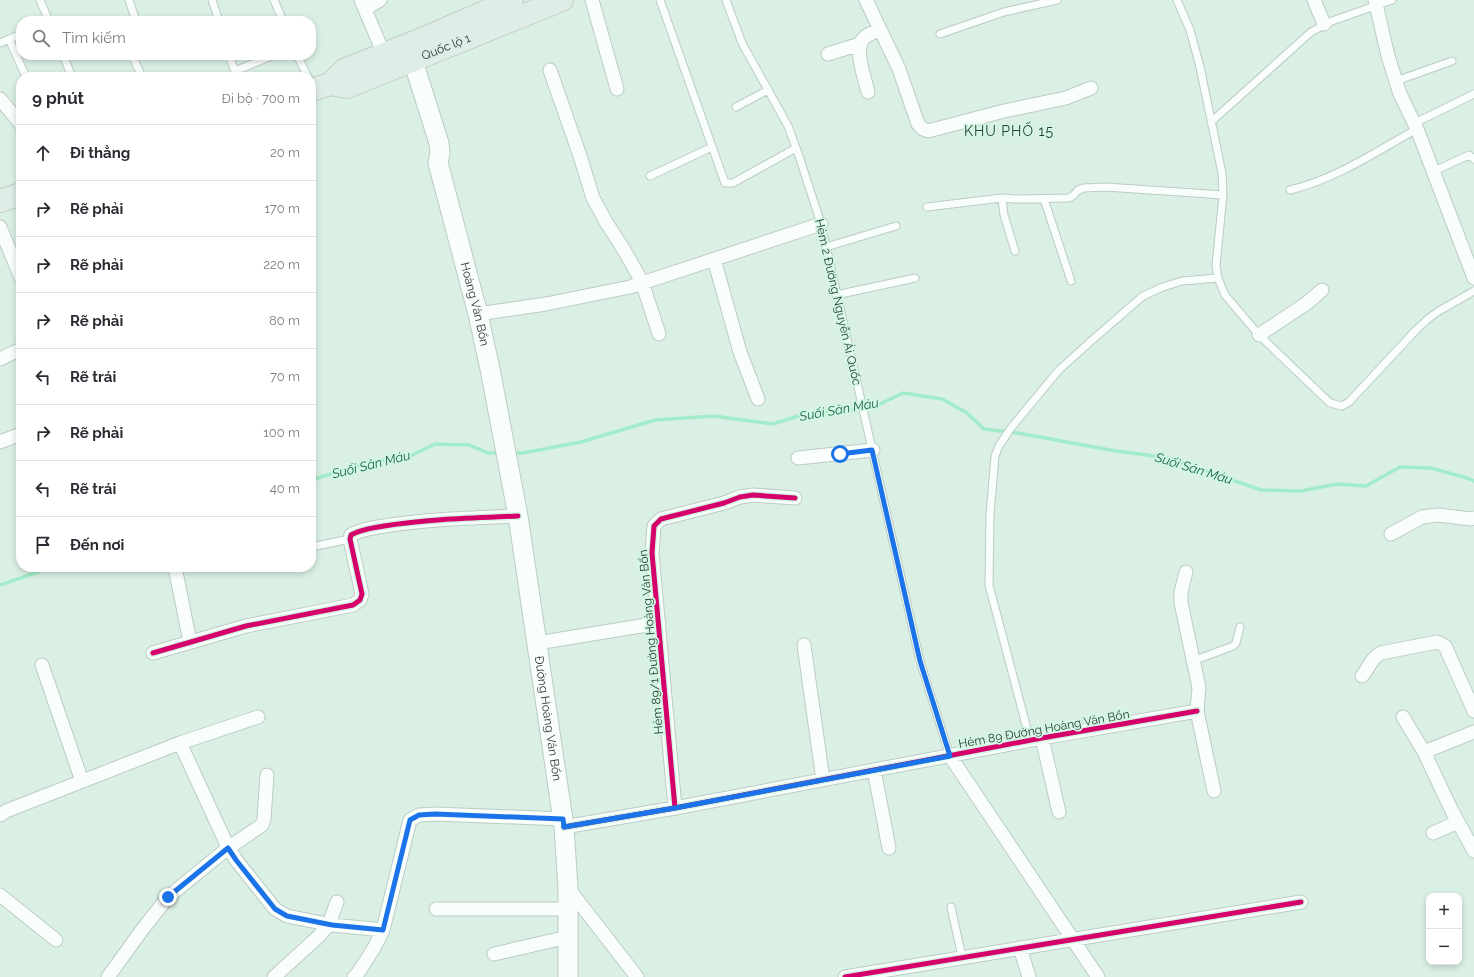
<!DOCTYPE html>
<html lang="vi">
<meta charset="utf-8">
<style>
:root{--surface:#fff;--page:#f7f7f7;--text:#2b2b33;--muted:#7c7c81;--line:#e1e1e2}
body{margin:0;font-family:Raleway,sans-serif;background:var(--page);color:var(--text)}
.controls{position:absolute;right:12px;bottom:12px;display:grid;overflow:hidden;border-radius:8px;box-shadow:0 2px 6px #0003}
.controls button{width:36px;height:36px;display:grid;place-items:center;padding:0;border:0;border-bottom:1px solid var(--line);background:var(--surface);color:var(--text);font:20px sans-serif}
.stop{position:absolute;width:12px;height:12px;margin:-9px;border:3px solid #1a73e8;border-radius:50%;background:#fff}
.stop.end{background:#1a73e8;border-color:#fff;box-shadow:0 1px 4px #0008}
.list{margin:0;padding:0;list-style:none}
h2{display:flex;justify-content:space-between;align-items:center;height:52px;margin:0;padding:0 16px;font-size:17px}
h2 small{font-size:13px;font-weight:400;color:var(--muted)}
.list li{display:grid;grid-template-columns:26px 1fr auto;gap:12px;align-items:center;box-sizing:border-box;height:56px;padding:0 16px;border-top:1px solid var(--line)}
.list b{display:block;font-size:15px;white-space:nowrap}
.list em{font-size:13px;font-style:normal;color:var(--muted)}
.icon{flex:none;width:22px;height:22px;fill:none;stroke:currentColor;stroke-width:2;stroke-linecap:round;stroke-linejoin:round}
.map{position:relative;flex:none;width:1474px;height:977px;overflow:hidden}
.search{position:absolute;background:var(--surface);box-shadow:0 2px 6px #0003;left:16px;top:16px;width:300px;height:44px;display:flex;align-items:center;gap:10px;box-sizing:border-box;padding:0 14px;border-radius:16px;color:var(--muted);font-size:15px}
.panel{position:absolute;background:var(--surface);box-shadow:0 2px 6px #0003;left:16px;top:72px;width:300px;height:500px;border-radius:16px}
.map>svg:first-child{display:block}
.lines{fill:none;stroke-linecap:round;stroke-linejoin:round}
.stream{stroke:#a2ecc9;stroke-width:3.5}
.lane-casing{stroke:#bbccc4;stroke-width:9}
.street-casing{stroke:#bbccc4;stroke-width:15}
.secondary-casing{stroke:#bbccc4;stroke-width:21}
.highway-casing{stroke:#c3cec9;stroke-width:24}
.lane{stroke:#f9fdfb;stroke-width:7}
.street{stroke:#f9fdfb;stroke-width:13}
.secondary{stroke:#f9fdfb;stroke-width:19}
.highway{stroke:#deede6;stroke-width:22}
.cycleway-casing{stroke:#d2f8e4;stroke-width:8}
.cycleway{stroke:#d6006c;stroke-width:5}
.route{stroke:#1a73e8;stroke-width:5}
.labels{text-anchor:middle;stroke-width:3.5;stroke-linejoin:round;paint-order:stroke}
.street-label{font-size:12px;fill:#2c3b33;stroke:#d2f8e4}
.water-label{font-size:13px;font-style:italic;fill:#1a6346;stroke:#d2f8e4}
.quarter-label{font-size:14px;letter-spacing:1px;fill:#2c3b33;stroke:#d2f8e4}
</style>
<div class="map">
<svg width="1474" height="977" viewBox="0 0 1474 977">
<rect width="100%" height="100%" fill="#daf0e5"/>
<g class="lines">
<!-- stream -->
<path class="stream" d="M511,453H523L581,442L655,420L714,416L773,424L808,413L845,411L880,404L903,393L942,399L967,413L984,429L1018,433L1110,450L1168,458L1261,490L1301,491L1337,484L1366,486L1400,467L1431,468L1467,478L1474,481
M311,480L371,462L408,457L435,444L469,445L488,453H501
M0,585L52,567"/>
<!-- lane casing -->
<g class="lane-casing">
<path id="lane" d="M40,0L49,21
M129,0L136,21
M212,0L219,21
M274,0L283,21
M660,0L725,183H733L796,148
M726,0L742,43L788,126L799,156L821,224L920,661L950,756
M1177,0L1190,30L1200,67L1222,173L1223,195L1216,266L1218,278L1225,295L1259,335L1330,403L1342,406L1349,402L1416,330L1429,318L1439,311L1474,291
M940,34L1004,12L1057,0
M9,39L26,77
M0,43L21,34
M63,55L72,77
M132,55L142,77
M229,55L237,77
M297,55L308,77
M235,71L274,55
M1396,81L1452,61
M736,107L768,90
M1211,122L1311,32L1332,21L1392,0
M1415,123L1474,94
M1434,171L1469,155L1474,159
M650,176L712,147
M1290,190C1336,179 1377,151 1417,129
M1044,199L1071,281
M927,207L1002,198
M826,247L896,226
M1015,251L1004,215L1002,198L1015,199L1069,198L1074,195L1077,191L1083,188L1106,187L1223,195
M836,295L915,278
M316,546L350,539
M1193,661L1233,646L1236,643L1240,627
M1030,740L989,585L990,515L995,456L999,446L1011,428L1058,371L1090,342L1143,296L1163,287L1182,281L1218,278
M951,907L962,957"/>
</g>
<!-- street casing -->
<g class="street-casing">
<path id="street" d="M361,0L386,59
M592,0L617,89
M866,0L899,69L918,124L923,129L928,131L1004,111L1066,98L1091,88
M1314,0L1324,24
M1375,0L1388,56L1400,94L1417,129L1474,278
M365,9L380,0
M828,54L860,44
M550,70L580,156L593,198L606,222L624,250L642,282L659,334
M868,92C865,78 854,51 863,39C867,34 874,32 880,30
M0,99L21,124
M0,227L21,278
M714,259L740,352L758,399
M478,314L546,304L630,287L821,224
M1259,335L1307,303L1322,290
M0,359L21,349
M0,442L21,434
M798,458L873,450
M1391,534L1422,517L1438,515L1471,519L1474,518
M175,567L190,642
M1186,572L1181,592V603L1197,678L1199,688L1197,711L1214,791
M537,643L659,623
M804,645L823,780
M153,653L246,626L353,605L360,600L362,594L350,539L351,535C361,529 373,528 384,526C428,519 473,518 518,516
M42,665L82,781
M1362,676C1370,667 1370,659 1381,653L1437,642L1445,646L1474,711
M1403,717L1424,752L1452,811L1474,851
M1042,738L1059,812
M180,743L227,845L236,860L275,909L287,916L332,925L383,930
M1424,752L1474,732
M950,756L1098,977
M874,770L889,848
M675,808L652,553L654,526L661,519L724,503L740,497L753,495L795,498
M0,815L6,811L180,743L258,717
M564,827L675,808L1042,738L1197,711
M1433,833L1458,822
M568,888L637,977
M0,895L56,940
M436,909H568
M1020,948L1029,977
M494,954L568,937
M108,977L142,930L168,897L228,848L262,825L264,819L267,775
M274,977L319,936L329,924L337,902
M354,977L358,973L374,948L383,930L410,820L419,815L435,814L563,819
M845,977L1301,902"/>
</g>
<!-- secondary casing -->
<g class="secondary-casing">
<g id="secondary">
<path id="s1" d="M413,61L439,143L440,153L438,163L478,314L490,369L518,516L564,827L568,888V977"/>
</g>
</g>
<!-- highway casing -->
<g class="highway-casing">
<g id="highway">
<path id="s2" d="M330,84L347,87L562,0"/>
<path d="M311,90L330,84L344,70L422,39L512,0"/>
<path d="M0,201L21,194"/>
</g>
</g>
<!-- lane -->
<use href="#lane" class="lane"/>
<!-- street -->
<use href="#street" class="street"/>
<!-- secondary -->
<use href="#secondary" class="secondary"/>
<!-- highway -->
<use href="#highway" class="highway"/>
<!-- cycleway casing -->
<g class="cycleway-casing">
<path id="cycleway" d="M153,653L246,626L353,605L360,600L362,594L350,539L351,535C361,529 373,528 384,526C428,519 473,518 518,516
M675,808L652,553L654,526L661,519L724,503L740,497L753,495L795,498
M564,827L675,808L1042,738L1197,711
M845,977L1301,902"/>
</g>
<!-- cycleway -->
<use href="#cycleway" class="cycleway"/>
</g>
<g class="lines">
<!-- route -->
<path class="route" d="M168,897L228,848L236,860L275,909L287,916L332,925L383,930L410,820L419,815L435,814L563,819L564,827L675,808L950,756L920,661L872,450L840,454"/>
</g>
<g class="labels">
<!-- street labels -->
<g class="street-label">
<text dy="4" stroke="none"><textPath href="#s2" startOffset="124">Quốc lộ 1</textPath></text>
<text transform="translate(838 302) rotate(77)" y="4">Hẻm 2 Đường Nguyễn Ái Quốc</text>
<text dy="4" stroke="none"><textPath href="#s1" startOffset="252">Hoàng Văn Bổn</textPath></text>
<text transform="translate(651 642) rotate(-95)" y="4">Hẻm 89/1 Đường Hoàng Văn Bổn</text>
<text dy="4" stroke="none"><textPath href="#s1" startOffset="673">Đường Hoàng Văn Bổn</textPath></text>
<text transform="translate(1044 729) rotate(-10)" y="4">Hẻm 89 Đường Hoàng Văn Bổn</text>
</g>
<!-- water labels -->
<g class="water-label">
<text transform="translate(839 409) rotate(-10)" y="5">Suối Săn Máu</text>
<text transform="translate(371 464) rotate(-14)" y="5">Suối Săn Máu</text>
<text transform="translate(1194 468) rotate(17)" y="5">Suối Săn Máu</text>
</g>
<!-- quarter labels -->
<g class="quarter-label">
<text x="1009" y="136">KHU PHỐ 15</text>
</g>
</g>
</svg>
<div class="controls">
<button>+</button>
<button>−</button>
</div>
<div class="stop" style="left:840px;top:454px"></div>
<div class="stop end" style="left:168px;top:897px"></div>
<div class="search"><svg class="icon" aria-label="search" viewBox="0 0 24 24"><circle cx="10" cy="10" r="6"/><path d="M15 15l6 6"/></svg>Tìm kiếm</div>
<section class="panel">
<h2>9 phút<small>Đi bộ · 700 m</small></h2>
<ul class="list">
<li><svg class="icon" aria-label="ahead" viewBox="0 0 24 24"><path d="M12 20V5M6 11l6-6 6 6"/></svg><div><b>Đi thẳng</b></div><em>20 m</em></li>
<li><svg class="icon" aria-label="right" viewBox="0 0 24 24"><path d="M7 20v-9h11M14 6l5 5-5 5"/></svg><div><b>Rẽ phải</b></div><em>170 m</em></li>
<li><svg class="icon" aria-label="right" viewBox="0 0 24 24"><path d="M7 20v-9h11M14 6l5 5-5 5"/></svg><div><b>Rẽ phải</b></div><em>220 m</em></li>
<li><svg class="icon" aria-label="right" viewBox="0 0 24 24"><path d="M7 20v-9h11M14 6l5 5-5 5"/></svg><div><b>Rẽ phải</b></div><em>80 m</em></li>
<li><svg class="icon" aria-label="left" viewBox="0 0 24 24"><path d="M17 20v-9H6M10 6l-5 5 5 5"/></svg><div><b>Rẽ trái</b></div><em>70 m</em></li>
<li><svg class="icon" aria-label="right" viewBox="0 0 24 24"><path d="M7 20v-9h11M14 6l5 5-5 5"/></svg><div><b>Rẽ phải</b></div><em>100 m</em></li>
<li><svg class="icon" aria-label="left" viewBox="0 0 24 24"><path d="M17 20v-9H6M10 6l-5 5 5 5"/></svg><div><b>Rẽ trái</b></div><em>40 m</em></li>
<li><svg class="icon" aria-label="arrive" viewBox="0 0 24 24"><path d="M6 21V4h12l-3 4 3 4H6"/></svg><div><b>Đến nơi</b></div></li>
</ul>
</section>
</div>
